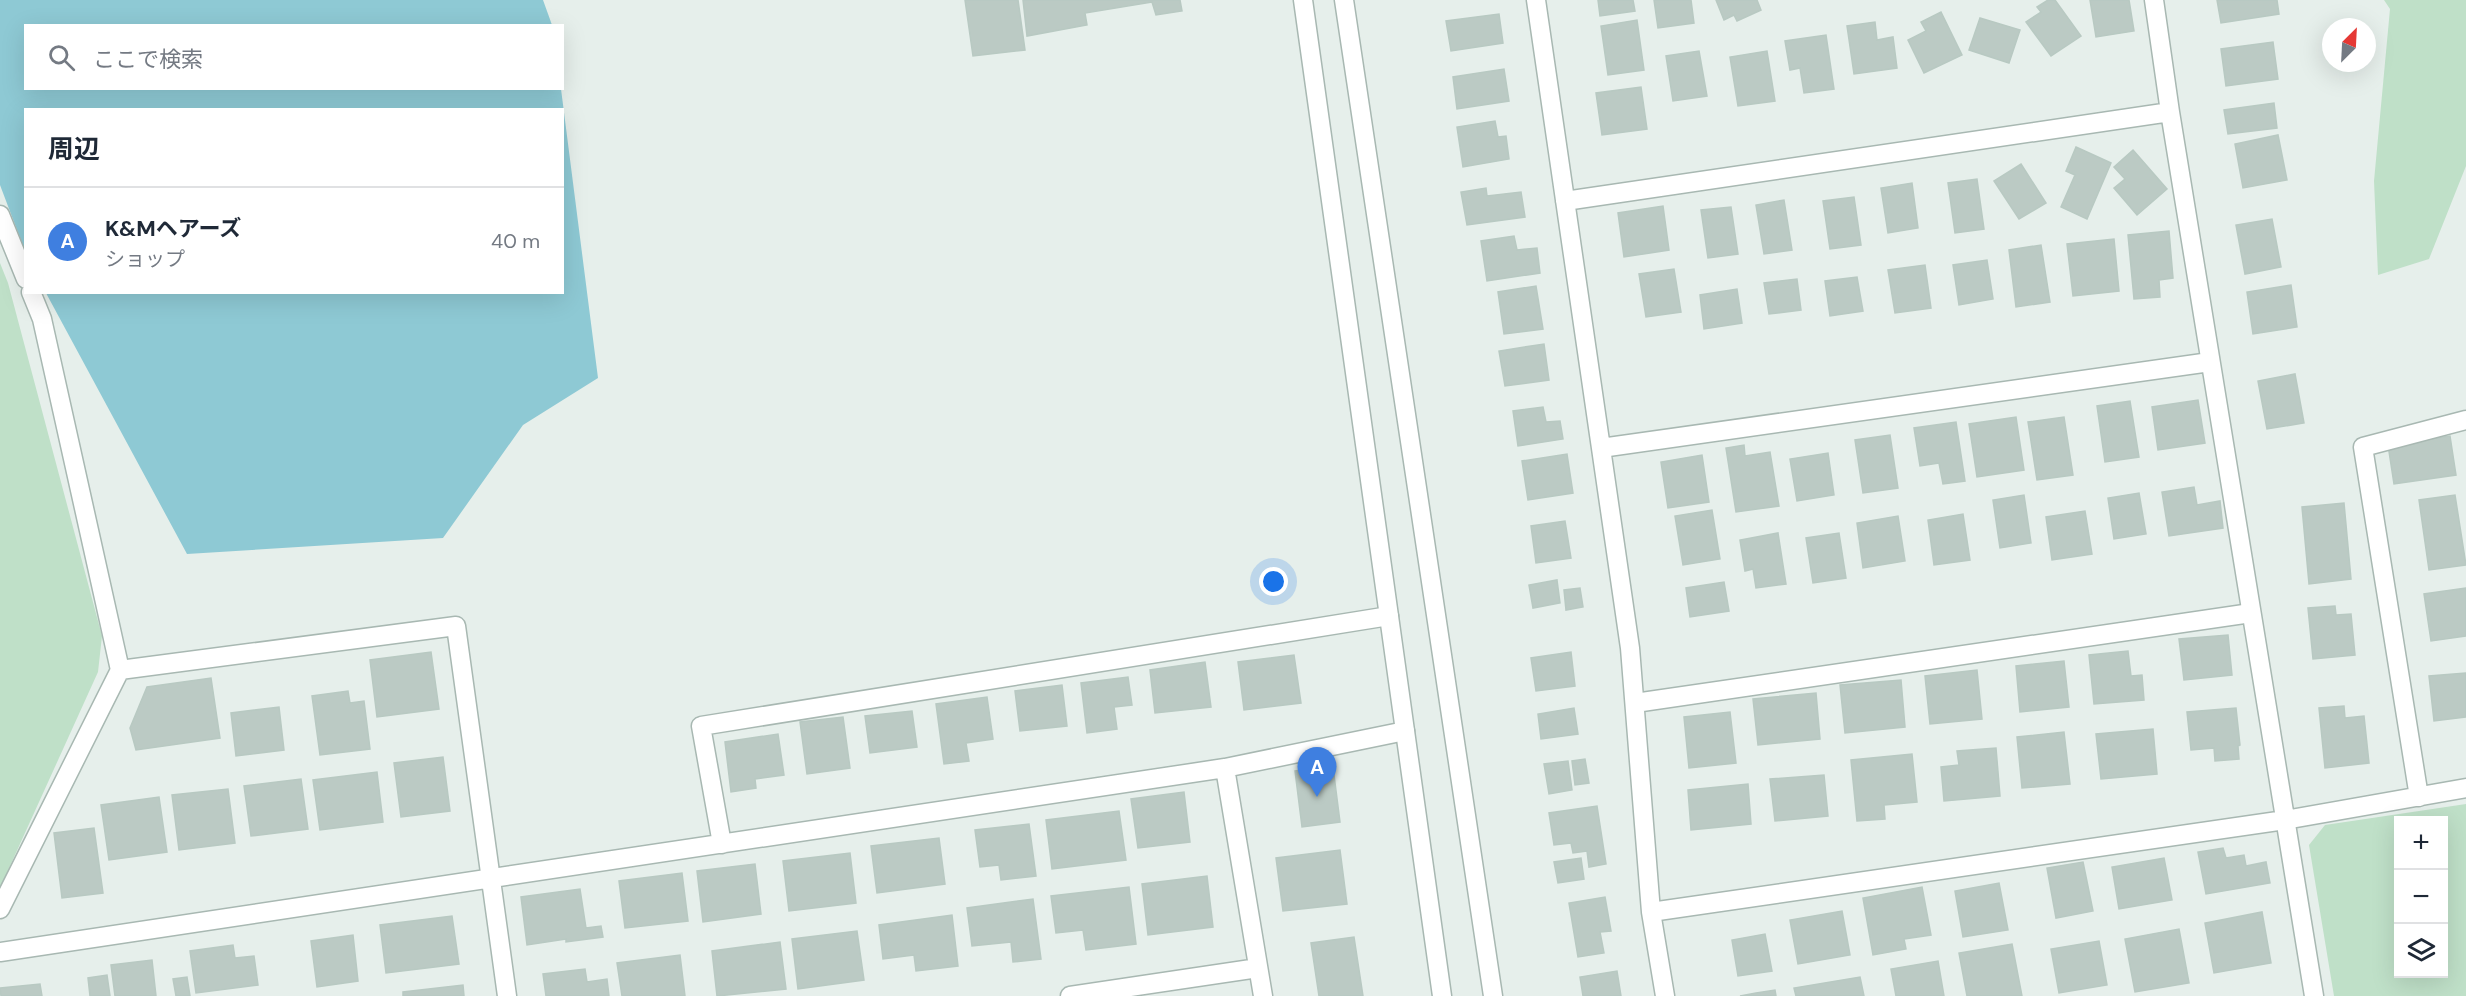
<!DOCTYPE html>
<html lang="ja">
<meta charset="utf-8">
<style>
:root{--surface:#fff;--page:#f2f2f3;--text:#1f2937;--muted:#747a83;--line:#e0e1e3;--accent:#7f5249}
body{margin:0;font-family:"DM Sans","Noto Sans JP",sans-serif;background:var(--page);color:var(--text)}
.controls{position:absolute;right:18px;bottom:18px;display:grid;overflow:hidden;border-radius:0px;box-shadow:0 6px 24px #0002}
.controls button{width:54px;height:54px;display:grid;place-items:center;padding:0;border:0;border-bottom:2px solid var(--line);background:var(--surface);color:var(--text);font:30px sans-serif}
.compass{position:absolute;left:2322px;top:18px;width:54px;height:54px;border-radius:50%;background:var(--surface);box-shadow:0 6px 24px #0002;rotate:24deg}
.you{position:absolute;left:1274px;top:582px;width:21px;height:21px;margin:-15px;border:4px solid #fff;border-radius:50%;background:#1a73e8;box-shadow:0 0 0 9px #1a73e833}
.badge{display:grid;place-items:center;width:39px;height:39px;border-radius:50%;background:var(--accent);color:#fff;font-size:20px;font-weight:700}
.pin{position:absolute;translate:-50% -50px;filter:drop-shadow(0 2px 3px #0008)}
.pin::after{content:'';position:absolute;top:32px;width:21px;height:18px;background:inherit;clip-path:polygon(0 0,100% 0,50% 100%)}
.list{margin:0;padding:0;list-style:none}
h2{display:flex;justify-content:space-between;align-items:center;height:78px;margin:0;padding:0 24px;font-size:26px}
h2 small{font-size:20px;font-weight:400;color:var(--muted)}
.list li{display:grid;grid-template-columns:39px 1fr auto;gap:18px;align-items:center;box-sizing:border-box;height:108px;padding:0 24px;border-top:2px solid var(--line)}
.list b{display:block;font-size:22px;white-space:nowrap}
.list p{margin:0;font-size:20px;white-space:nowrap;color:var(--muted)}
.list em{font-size:20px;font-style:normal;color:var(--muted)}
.icon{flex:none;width:33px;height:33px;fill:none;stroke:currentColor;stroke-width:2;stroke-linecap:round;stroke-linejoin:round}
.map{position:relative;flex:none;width:2466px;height:996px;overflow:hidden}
.search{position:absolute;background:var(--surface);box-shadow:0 6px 24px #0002;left:24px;top:24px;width:540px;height:66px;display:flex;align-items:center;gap:15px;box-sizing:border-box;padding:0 21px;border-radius:0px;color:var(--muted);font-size:22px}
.panel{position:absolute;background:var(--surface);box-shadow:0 6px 24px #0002;left:24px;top:108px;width:540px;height:186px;border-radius:0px}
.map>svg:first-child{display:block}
.green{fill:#bfe0c8;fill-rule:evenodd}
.water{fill:#8ec9d4}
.building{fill:#bbcac4;stroke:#b8c9c2;stroke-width:1.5}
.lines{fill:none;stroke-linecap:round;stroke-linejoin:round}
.minor-casing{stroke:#a8b8b2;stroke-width:21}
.tertiary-casing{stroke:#a8b8b2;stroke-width:21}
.minor{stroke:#fff;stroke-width:18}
.tertiary{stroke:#fff;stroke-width:18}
</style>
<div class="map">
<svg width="2466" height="996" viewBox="0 0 2466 996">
<rect width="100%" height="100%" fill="#e6efeb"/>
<!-- green -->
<path class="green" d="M2384,0H2466V166L2429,259L2378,275L2374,181L2390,9Z
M0,263L8,283L102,636L98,672L0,888Z
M2466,804V996H2334L2309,845L2325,825ZM2398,820H2444V974H2398Z"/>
<!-- water -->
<path class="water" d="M0,0H543L552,25L26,26V88L561,89L598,378L523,425L443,538L187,554L46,293L562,292V110H26L25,251L0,185Z"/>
<!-- building -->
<path class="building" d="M965,0H1018L1025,50L973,56Z
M1023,0H1180L1182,11L1156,15L1152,2L1085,13L1087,25L1027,36Z
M1598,0H1633L1635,11L1600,16Z
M1654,0H1691L1694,23L1658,28Z
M1716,0H1757L1761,10L1737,21L1734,15L1724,20Z
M2048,0H2055L2081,36L2051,56L2026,22L2041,12L2037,7Z
M2090,0H2129L2134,31L2096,37Z
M2217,0H2277L2279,14L2221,23Z
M1941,12L1962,55L1924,73L1908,40L1926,31L1921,22Z
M1499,14L1503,43L1451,51L1446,21Z
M1980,18L2020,30L2009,63L1969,50Z
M1637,20L1644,70L1608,75L1601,26Z
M1875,22L1877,40L1893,37L1897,68L1854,74L1847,26Z
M1826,35L1834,89L1804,93L1800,68L1790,70L1785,41Z
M2273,42L2278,79L2226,86L2221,49Z
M1699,51L1707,96L1673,101L1666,56Z
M1767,51L1775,101L1738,106L1730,57Z
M1504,69L1509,101L1457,109L1453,77Z
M1641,87L1647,129L1602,135L1596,93Z
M2274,103L2277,128L2228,134L2224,110Z
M1495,121L1498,137L1506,136L1509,159L1463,167L1457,127Z
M2278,135L2287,180L2243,188L2235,144Z
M2076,147L2111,163L2087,219L2061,207L2075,175L2066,171Z
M2133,150L2167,189L2137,215L2114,188L2125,179L2114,167Z
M2021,164L2046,203L2019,219L1994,181Z
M1977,179L1984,229L1955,233L1948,183Z
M1912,183L1918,228L1888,233L1881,188Z
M1486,188L1487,196L1521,192L1525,217L1467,225L1461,192Z
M1854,197L1861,245L1830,249L1823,201Z
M1784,200L1792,250L1764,254L1756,205Z
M1663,206L1669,250L1624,257L1618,213Z
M1731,207L1738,254L1708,258L1701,210Z
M2272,219L2281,267L2245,274L2236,225Z
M2169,231L2173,278L2159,280L2160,297L2134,299L2128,235Z
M1514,236L1517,250L1537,248L1540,273L1487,281L1481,241Z
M2114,239L2119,291L2073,296L2067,244Z
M2041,245L2050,302L2016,307L2009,250Z
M1987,260L1993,299L1959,305L1953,265Z
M1925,265L1931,308L1895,313L1888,270Z
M1674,269L1681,312L1646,317L1639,274Z
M1857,277L1863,311L1830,316L1825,281Z
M1797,279L1801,310L1769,314L1764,283Z
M2291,285L2297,327L2253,334L2247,292Z
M1536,286L1543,329L1504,334L1498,292Z
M1737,289L1742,323L1704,329L1700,295Z
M1544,344L1549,380L1505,386L1499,351Z
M2295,374L2304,423L2267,429L2258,381Z
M2198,400L2205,443L2158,450L2152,407Z
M2130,401L2139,457L2105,462L2097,406Z
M1543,407L1546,422L1560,421L1563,439L1518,446L1513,411Z
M2016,417L2024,470L1977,477L1969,424Z
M2064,417L2073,475L2037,480L2028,422Z
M1956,422L1965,481L1943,484L1939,463L1920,466L1914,428Z
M1890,435L1898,488L1863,493L1855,440Z
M2450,436L2456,475L2394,484L2388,445Z
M1744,445L1745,456L1770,452L1779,506L1736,512L1726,448Z
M1828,453L1834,495L1797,501L1790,459Z
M1567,454L1573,493L1528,500L1522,461Z
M1702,455L1709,502L1668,508L1661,462Z
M2194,487L2197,505L2220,501L2223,528L2169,536L2162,492Z
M2139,493L2146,534L2114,539L2108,498Z
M2024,495L2031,543L2000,548L1993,500Z
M2455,495L2466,565L2429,570L2419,500Z
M2344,503L2351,579L2309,584L2302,507Z
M1712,510L1720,559L1683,565L1675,516Z
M2085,511L2092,554L2052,560L2046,517Z
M1963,514L1970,560L1934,565L1928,520Z
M1898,516L1905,561L1863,568L1857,523Z
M1565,521L1571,558L1536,563L1531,526Z
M1778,533L1786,584L1756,588L1753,569L1745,571L1740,540Z
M1839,533L1846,578L1813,583L1806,538Z
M1557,580L1560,603L1533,608L1529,585Z
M1724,582L1729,611L1690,617L1686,588Z
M1580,588L1583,607L1566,610L1564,590Z
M2466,588V636L2431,641L2424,594Z
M2335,606L2336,615L2351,614L2355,655L2313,659L2308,608Z
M2228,635L2232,675L2184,680L2179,639Z
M2128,651L2131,676L2142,675L2144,700L2094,704L2089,655Z
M431,652L439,709L377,717L370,660Z
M1571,652L1575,686L1536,691L1531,658Z
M1294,655L1301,703L1244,710L1238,662Z
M2064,661L2069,707L2020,712L2016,666Z
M1205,662L1211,707L1155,713L1150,670Z
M1977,670L1982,719L1930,724L1925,676Z
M2466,673V717L2434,721L2429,676Z
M1128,677L1132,705L1114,707L1117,729L1087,733L1081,683Z
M211,678L220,738L136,750L130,728L147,687Z
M1901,680L1905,727L1845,733L1840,685Z
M1062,685L1067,726L1020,731L1015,691Z
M348,691L350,703L364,701L370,749L320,755L312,696Z
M1816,693L1820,739L1758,745L1753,699Z
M987,697L993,739L966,743L969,761L944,764L936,704Z
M2344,706L2345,718L2364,716L2369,763L2325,768L2319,708Z
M279,707L284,750L236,756L231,713Z
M1574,708L1578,734L1541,739L1538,714Z
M2236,708L2240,745L2238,746L2239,759L2215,761L2214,748L2191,750L2187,712Z
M912,711L917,747L870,753L865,716Z
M1730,712L1736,763L1689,768L1684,717Z
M843,717L850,768L807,774L800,722Z
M2153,729L2157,774L2101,779L2096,734Z
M2064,732L2070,784L2022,788L2017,737Z
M778,734L784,775L755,779L756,788L731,792L725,742Z
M1996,748L2000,796L1944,801L1941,767L1959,765L1957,751Z
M1912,754L1917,802L1884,805L1885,819L1857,821L1851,760Z
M443,757L450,811L401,817L394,763Z
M1585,759L1589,783L1575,785L1572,761Z
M1568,761L1572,790L1549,794L1544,764Z
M1333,767L1340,822L1302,827L1295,771Z
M377,772L383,822L320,830L313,780Z
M1824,775L1828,816L1775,821L1770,779Z
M301,779L308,829L251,836L244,786Z
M1748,784L1751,824L1691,830L1688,790Z
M228,789L235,843L179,850L172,795Z
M1184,792L1190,842L1138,848L1131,799Z
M159,797L167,852L109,860L101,805Z
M1597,806L1606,864L1589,867L1587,851L1573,853L1571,843L1554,845L1549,813Z
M1119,811L1126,860L1052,869L1046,820Z
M1029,824L1036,876L1001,880L999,865L980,867L975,830Z
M94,828L103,893L62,898L54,833Z
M939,838L945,884L877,893L871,846Z
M2223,848L2226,858L2244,855L2246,866L2266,862L2270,883L2206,894L2198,852Z
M1340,850L1347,904L1283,911L1276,858Z
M850,853L856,903L789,911L783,861Z
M1581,858L1584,879L1558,883L1554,862Z
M2164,858L2172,900L2119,909L2112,867Z
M2083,862L2093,911L2056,918L2047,868Z
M755,864L761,914L703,922L697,871Z
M682,873L688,921L625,928L619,881Z
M1207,876L1213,927L1148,935L1142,884Z
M1999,883L2008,930L1963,937L1955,891Z
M1129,887L1136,944L1086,950L1083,930L1056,933L1051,896Z
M1922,887L1931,935L1904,939L1906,949L1873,955L1863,898Z
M580,889L586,928L601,926L603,937L566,942V939L527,945L521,897Z
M1605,897L1611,931L1600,932L1604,953L1578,957L1569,903Z
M1033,899L1041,959L1013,962L1011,942L972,946L967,908Z
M1842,911L1850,955L1798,964L1790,920Z
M2262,912L2271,963L2214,973L2205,923Z
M952,915L958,966L916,971L914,955L883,959L879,925Z
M452,916L459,964L386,973L380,925Z
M2179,929L2189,983L2135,992L2125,939Z
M857,931L864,980L798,989L792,939Z
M1765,934L1772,971L1738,976L1732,940Z
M353,935L358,981L317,987L311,941Z
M1354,937L1363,996H1319L1311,943Z
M2099,941L2107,985L2059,993L2051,949Z
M780,942L786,989L717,996L712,951Z
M2012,944L2022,996H1967L1959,953Z
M233,945L235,958L254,956L258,985L196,993L190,951Z
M680,955L685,996H622L617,963Z
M152,960L156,996H115L111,965Z
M1938,961L1944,996H1896L1891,969Z
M585,969L587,982L607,979L609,996H546L543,974Z
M1617,971L1621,996H1583L1580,977Z
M107,975L110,996H90L88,978Z
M187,977L190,996H176L173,979Z
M1860,977L1864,996H1796L1794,988Z
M40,984L42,996H1L0,988Z
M463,985L464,996H403V992Z
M1775,990L1776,996H1740L1756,993Z"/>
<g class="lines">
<!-- minor casing -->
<g class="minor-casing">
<path id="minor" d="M1536,0L1630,648L1651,912L1665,996
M2154,0L2170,112L2314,996
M1565,201L2170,112
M0,215L26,279
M1601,448L2210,362
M120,670L456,626L507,996
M1635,703L2251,613
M1225,768L1405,731
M2419,797L2363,447L2466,420
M722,844L701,726L1389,616
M0,909L120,670L42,319L31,292
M1651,912L2285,820L2466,788
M0,952L1225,768L1263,996
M1070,996L1258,968"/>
</g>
<!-- tertiary casing -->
<g class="tertiary-casing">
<path id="tertiary" d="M1303,0L1442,996
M1344,0L1493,996"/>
</g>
<!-- minor -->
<use href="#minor" class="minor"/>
<!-- tertiary -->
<use href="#tertiary" class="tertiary"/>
</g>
</svg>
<div class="controls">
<button>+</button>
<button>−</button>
<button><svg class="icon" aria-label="layers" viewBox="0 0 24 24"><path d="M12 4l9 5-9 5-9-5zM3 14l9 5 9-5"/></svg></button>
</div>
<svg class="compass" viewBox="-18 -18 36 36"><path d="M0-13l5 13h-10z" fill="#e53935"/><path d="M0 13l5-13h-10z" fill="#747a83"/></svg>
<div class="you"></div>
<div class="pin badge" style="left:1317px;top:797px;background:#3f7fe0">A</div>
<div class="search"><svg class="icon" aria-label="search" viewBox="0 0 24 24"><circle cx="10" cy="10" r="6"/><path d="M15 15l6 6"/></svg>ここで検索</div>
<section class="panel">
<h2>周辺<small></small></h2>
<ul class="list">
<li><span class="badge" style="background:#3f7fe0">A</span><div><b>K&amp;Mヘアーズ</b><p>ショップ</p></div><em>40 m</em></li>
</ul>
</section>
</div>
